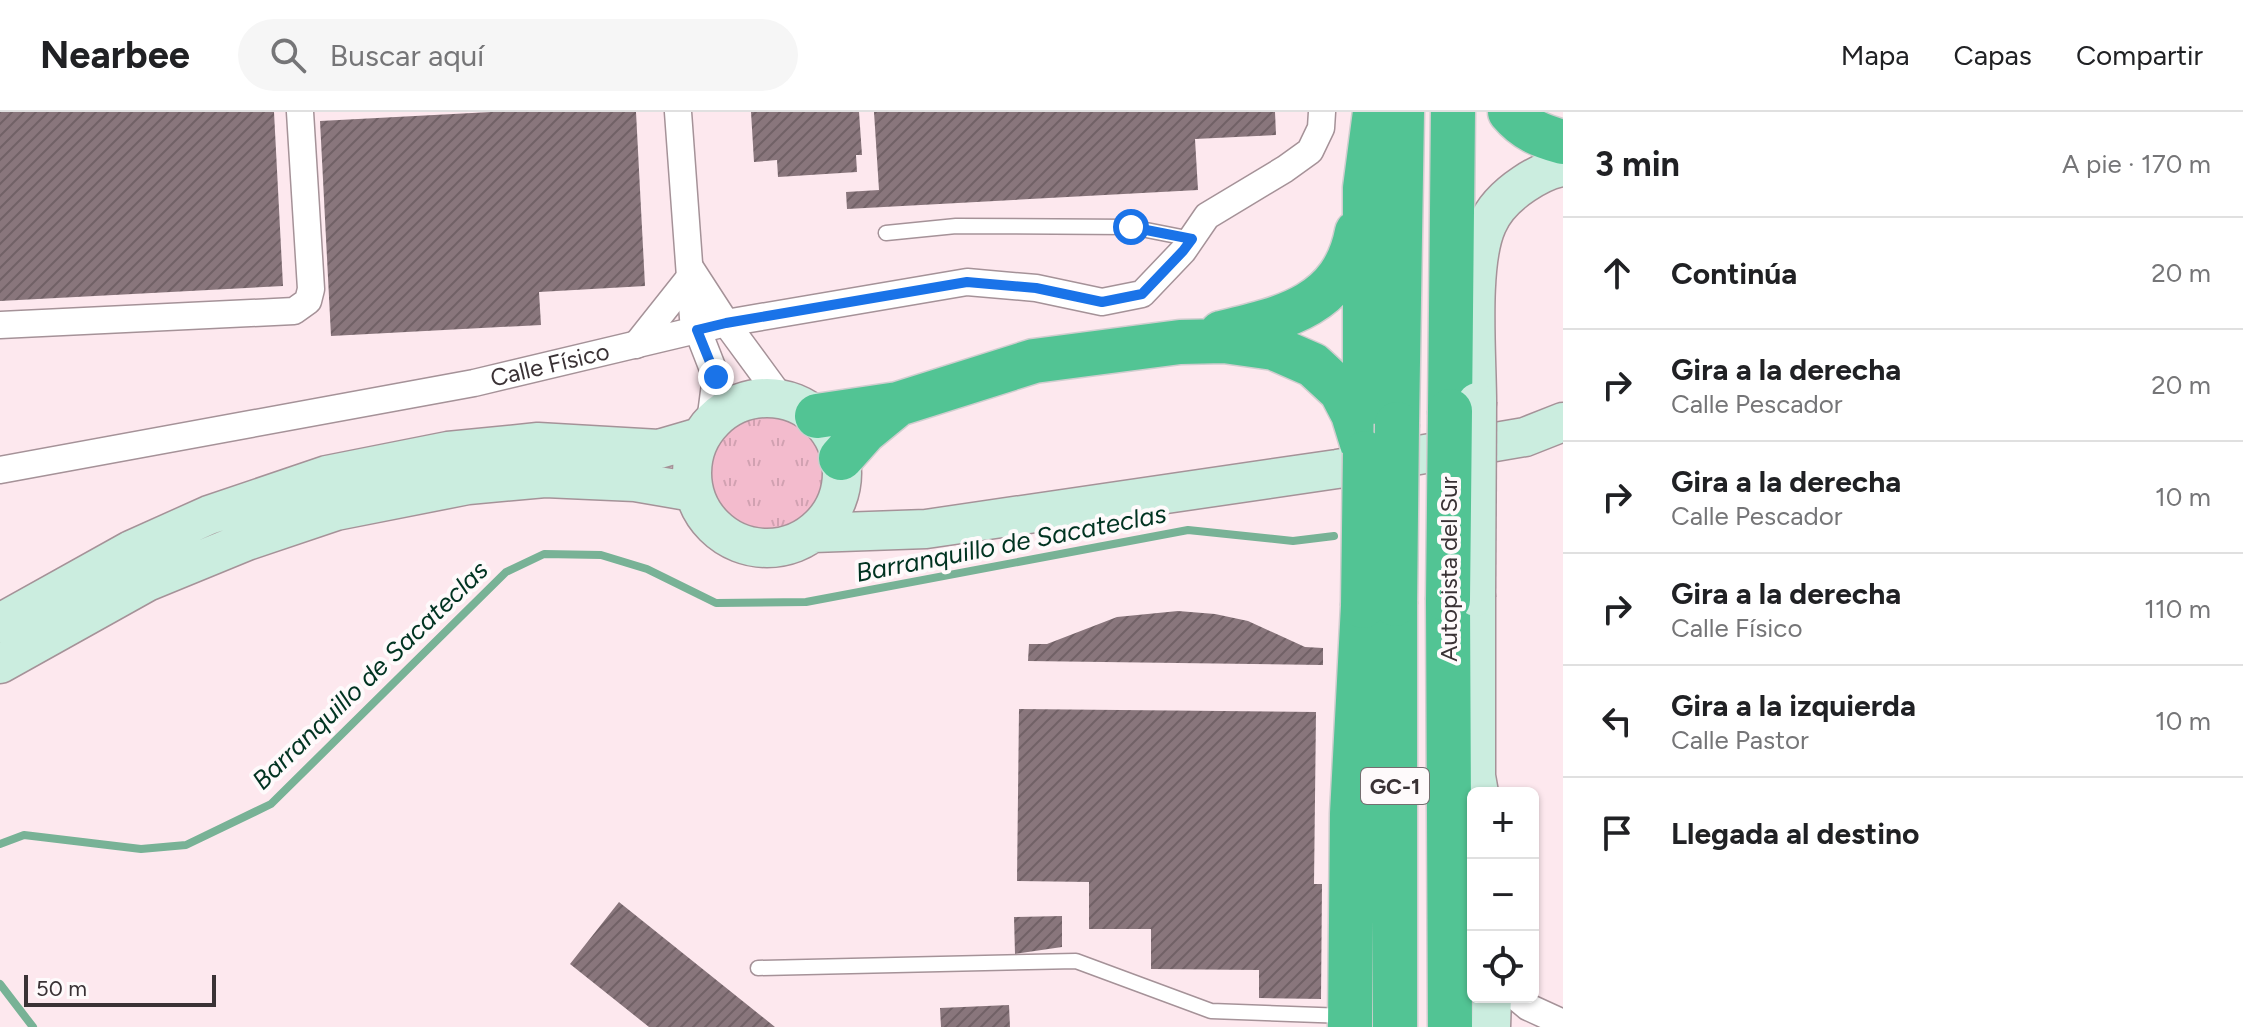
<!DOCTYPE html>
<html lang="es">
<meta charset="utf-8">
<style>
:root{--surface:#fff;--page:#f6f6f6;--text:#202124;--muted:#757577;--line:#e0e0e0}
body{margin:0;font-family:Figtree,sans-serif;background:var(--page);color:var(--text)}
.controls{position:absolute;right:24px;bottom:24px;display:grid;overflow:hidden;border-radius:12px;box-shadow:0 2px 6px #0004}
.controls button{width:72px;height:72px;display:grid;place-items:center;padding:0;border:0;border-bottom:2px solid var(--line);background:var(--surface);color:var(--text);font:40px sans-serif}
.scale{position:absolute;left:24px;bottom:20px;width:192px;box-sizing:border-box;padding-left:8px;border:4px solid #3a3235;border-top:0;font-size:22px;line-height:28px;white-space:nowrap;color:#3a3235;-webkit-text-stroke:6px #fefafb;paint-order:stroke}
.stop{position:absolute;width:24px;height:24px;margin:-18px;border:6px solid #1a73e8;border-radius:50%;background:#fff}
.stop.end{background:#1a73e8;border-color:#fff;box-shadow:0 2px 8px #0008}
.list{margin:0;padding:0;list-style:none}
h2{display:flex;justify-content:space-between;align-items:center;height:104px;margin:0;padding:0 32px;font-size:34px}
h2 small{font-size:26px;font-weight:400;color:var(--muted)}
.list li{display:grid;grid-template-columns:52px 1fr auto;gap:24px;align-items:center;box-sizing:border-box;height:112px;padding:0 32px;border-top:2px solid var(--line)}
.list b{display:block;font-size:30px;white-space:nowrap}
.list p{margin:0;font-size:26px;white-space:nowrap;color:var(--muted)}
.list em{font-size:26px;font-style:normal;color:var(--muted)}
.icon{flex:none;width:44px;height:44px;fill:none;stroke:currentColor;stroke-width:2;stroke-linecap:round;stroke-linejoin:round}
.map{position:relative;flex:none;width:1563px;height:915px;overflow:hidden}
header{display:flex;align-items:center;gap:48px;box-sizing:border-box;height:112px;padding:0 40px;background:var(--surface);border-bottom:2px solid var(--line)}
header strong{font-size:38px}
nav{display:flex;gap:44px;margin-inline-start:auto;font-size:28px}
.search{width:560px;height:72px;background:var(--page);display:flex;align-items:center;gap:20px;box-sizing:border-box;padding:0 28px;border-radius:44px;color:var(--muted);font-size:30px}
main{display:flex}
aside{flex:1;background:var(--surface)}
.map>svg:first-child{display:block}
.grass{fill:url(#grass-tufts)}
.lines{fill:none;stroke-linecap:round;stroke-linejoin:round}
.stream{stroke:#78b296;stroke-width:8}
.building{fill:url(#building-hatch)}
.lane-casing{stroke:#a59298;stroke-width:17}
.street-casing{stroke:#a59298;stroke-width:29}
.secondary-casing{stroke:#a59298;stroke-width:41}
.highway-casing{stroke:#d0cecf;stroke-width:47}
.lane{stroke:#fff;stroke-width:14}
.street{stroke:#fff;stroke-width:26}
.secondary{stroke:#cbeddf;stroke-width:38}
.highway{stroke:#52c494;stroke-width:44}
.secondary-bridge-casing{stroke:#a59298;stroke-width:41;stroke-linecap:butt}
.highway-bridge-casing{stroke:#d0cecf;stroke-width:47;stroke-linecap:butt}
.secondary-bridge{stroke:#cbeddf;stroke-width:38}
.highway-bridge{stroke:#52c494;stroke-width:44}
.route{stroke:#1a73e8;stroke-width:10}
.labels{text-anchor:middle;stroke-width:8;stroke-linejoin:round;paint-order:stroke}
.shield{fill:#fefafb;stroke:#756e70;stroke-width:2}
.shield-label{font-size:22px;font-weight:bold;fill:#3a3235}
.street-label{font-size:24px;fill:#3a3235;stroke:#fefafb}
.water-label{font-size:26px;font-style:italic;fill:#003321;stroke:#fefafb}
</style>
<header>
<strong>Nearbee</strong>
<div class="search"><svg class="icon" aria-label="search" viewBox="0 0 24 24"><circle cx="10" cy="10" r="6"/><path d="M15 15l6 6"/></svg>Buscar aquí</div>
<nav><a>Mapa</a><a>Capas</a><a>Compartir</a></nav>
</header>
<main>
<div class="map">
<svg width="1563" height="915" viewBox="0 0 1563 915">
<defs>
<pattern id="grass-tufts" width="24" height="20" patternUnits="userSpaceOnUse" patternTransform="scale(2)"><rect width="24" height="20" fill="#f3bbcd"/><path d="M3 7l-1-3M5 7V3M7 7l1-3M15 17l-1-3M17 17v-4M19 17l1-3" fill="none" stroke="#d1a1b1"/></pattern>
<pattern id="building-hatch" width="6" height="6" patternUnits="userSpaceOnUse" patternTransform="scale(2)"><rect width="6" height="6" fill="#89767c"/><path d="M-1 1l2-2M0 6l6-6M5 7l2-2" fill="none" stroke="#716166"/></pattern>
</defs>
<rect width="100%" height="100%" fill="#fde8ee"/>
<!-- grass -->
<path class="grass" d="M710 359a57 57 0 1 1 114 0a57 57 0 1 1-114 0Z"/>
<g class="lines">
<!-- stream -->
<path class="stream" d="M0,732L24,723L141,737L186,733L271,692L506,460L544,442L601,443L647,457L716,491L806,490L1188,418L1293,429L1334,424
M0,872L33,915"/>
</g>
<!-- building -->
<path class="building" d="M0,0H274L283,174L0,189Z
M491,0H636L645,174L539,180L541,213L331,224L320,9Z
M751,0H859L862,43H856L857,60L778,65L777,48L754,50Z
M874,0H1275L1276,23L1195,27L1198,78L847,97L846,80L879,78Z
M1178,499L1215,502L1248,509L1305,535L1323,536V553L1028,549L1029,532H1047L1117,505Z
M1019,597L1316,600L1314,772H1322L1321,887L1259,886V858L1151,857V817H1089V770L1017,769Z
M619,790L775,915H649L570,852Z
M1062,804V835L1015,842L1014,805Z
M1009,893L1010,915H941L940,896Z"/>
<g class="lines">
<!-- lane casing -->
<g class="lane-casing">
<path id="lane" d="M886,121L956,114L1131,115L1192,127
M758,856L1076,849L1211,899L1346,904"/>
</g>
<!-- street casing -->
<g class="street-casing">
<g id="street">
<path d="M678,0L693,206L716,265L710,310"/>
<path d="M691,157L726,211L781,286"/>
<path d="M0,213L294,199L308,189L311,177L300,0"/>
<path d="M636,233L690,165"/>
<path id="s1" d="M0,358L474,271L726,211L967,170L1036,176L1102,190L1142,182L1183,139L1207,104L1285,57L1310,39L1321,16L1322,0"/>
<path d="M1516,885L1528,895L1563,911"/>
</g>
</g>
<!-- secondary casing -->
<g class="secondary-casing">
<path id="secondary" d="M692 361a75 75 0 1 1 150 0a75 75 0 1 1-150 0Z
M1477,290C1477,244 1469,153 1487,113C1494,96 1509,82 1524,72C1536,64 1549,57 1563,55
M813,421L926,417L1337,357L1525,325L1563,310
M1476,485V664L1479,681
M0,511L131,438L209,403L327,363L448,339L538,330L659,337L700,325
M0,552L147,470L247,429L336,399L468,373L545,366L635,370L693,380
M1491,915L1492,885"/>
</g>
<!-- highway casing -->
<g class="highway-casing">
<path id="highway" d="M1510,0C1525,18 1541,24 1563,30
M1221,221C1285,206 1343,193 1357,120
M1450,299L1453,0
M817,304L898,292L1034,249L1180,230L1224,229L1274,236L1313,253L1341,279L1353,302L1365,341
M1397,312L1402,0
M1365,319V76L1375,0
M841,346L865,319L898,292
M1448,488L1450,915
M1350,915L1352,702L1363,494
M1395,915V492"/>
</g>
<!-- lane -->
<use href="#lane" class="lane"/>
<!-- street -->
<use href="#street" class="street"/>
<!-- secondary -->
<use href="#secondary" class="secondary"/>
<!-- highway -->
<use href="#highway" class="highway"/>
<!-- secondary-bridge casing -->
<g class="secondary-bridge-casing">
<path id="secondary-bridge" d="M1476,485L1477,290"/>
</g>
<!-- highway-bridge casing -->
<g class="highway-bridge-casing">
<path id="highway-bridge" d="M1448,488L1450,299
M1395,492L1397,312
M1363,494L1365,341"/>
</g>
<!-- secondary-bridge -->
<use href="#secondary-bridge" class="secondary-bridge"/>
<!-- highway-bridge -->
<use href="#highway-bridge" class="highway-bridge"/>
</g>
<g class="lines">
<!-- route -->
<path class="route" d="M716,265L697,218L726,211L967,170L1036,176L1102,190L1142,182L1183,139L1192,127L1131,115"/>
</g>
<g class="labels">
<!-- shield labels -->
<rect class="shield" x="1361" y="656" width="68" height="36" rx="6"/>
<g class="shield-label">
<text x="1395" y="682">GC-1</text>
</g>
<!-- street labels -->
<g class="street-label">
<text dy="8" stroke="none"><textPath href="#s1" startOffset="560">Calle Físico</textPath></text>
<text transform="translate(1449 457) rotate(-90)" y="8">Autopista del Sur</text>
</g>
<!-- water labels -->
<g class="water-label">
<text transform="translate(1011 431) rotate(-11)" y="9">Barranquillo de Sacateclas</text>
<text transform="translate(370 563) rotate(-44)" y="9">Barranquillo de Sacateclas</text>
</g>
</g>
</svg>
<div class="controls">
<button>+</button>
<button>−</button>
<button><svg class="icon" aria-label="locate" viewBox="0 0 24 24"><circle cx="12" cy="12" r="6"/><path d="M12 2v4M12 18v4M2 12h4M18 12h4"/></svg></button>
</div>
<div class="scale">50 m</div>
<div class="stop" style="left:1131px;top:115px"></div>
<div class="stop end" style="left:716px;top:265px"></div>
</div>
<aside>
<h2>3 min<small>A pie · 170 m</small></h2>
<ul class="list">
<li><svg class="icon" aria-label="ahead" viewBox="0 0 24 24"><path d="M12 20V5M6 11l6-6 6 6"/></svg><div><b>Continúa</b></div><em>20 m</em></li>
<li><svg class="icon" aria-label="right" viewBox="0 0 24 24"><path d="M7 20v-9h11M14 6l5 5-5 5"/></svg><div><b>Gira a la derecha</b><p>Calle Pescador</p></div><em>20 m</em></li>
<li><svg class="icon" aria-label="right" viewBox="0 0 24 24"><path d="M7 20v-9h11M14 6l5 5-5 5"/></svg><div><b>Gira a la derecha</b><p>Calle Pescador</p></div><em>10 m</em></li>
<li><svg class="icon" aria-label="right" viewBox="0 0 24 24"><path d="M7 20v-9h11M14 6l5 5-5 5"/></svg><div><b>Gira a la derecha</b><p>Calle Físico</p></div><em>110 m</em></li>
<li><svg class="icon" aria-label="left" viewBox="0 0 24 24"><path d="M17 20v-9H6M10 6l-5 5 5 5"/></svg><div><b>Gira a la izquierda</b><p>Calle Pastor</p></div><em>10 m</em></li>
<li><svg class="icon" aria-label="arrive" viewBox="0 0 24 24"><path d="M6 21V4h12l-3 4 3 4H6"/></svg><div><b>Llegada al destino</b></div></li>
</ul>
</aside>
</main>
